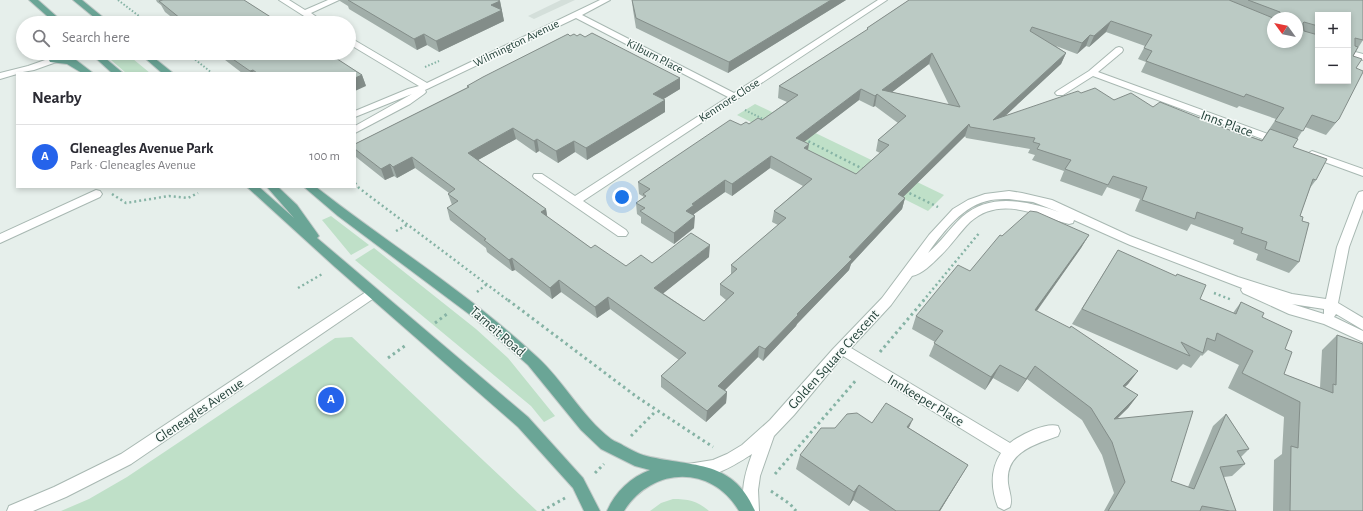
<!DOCTYPE html>
<meta charset="utf-8">
<style>
:root{--surface:#fff;--page:#f7f7f7;--text:#2b2b33;--muted:#7c7c81;--line:#e1e1e2;--accent:#2563eb}
body{margin:0;font-family:"Alegreya Sans",sans-serif;background:var(--page);color:var(--text)}
.controls{position:absolute;right:12px;top:12px;display:grid;overflow:hidden;border-radius:0px;box-shadow:0 2px 6px #0003}
.controls button{width:36px;height:36px;display:grid;place-items:center;padding:0;border:0;border-bottom:1px solid var(--line);background:var(--surface);color:var(--text);font:20px sans-serif}
.compass{position:absolute;left:1267px;top:12px;width:36px;height:36px;border-radius:50%;background:var(--surface);box-shadow:0 2px 6px #0003;rotate:303deg}
.you{position:absolute;left:622px;top:197px;width:14px;height:14px;margin:-10px;border:3px solid #fff;border-radius:50%;background:#1a73e8;box-shadow:0 0 0 6px #1a73e833}
.badge{display:grid;place-items:center;width:26px;height:26px;border-radius:50%;background:var(--accent);color:#fff;font-size:13px;font-weight:700}
.pin{position:absolute;translate:-50% -50%;border:2px solid #fff;box-shadow:0 1px 4px #0006}
.list{margin:0;padding:0;list-style:none}
h2{display:flex;justify-content:space-between;align-items:center;height:52px;margin:0;padding:0 16px;font-size:17px}
h2 small{font-size:13px;font-weight:400;color:var(--muted)}
.list li{display:grid;grid-template-columns:26px 1fr auto;gap:12px;align-items:center;box-sizing:border-box;height:64px;padding:0 16px;border-top:1px solid var(--line)}
.list b{display:block;font-size:15px;white-space:nowrap}
.list p{margin:0;font-size:13px;white-space:nowrap;color:var(--muted)}
.list em{font-size:13px;font-style:normal;color:var(--muted)}
.icon{flex:none;width:22px;height:22px;fill:none;stroke:currentColor;stroke-width:2;stroke-linecap:round;stroke-linejoin:round}
.map{position:relative;flex:none;width:1363px;height:511px;overflow:hidden}
.search{position:absolute;background:var(--surface);box-shadow:0 2px 6px #0003;left:16px;top:16px;width:340px;height:44px;display:flex;align-items:center;gap:10px;box-sizing:border-box;padding:0 14px;border-radius:22px;color:var(--muted);font-size:15px}
.panel{position:absolute;background:var(--surface);box-shadow:0 2px 6px #0003;left:16px;top:72px;width:340px;height:116px;border-radius:0px}
.map>svg:first-child{display:block}
.built{fill:#d4dfda}
.green{fill:#bfe0c8}
.lines{fill:none;stroke-linecap:round;stroke-linejoin:round}
.minor-casing{stroke:#a8b8b2;stroke-width:2}
.major-casing{stroke:#c2cac8;stroke-width:2}
.path-far2{stroke:#86b3a5;stroke-width:2;stroke-dasharray:1.5 2;stroke-linecap:butt}
.path-far1{stroke:#86b3a5;stroke-width:2.5;stroke-dasharray:2 3;stroke-linecap:butt}
.path{stroke:#86b3a5;stroke-width:3;stroke-dasharray:2.5 3.5;stroke-linecap:butt}
.minor{fill:#fff;fill-rule:evenodd}
.major{fill:#6aa596;fill-rule:evenodd}
.wall{fill:#a1aea9;fill-rule:evenodd}
.shaded-wall{fill:#838d89}
.building{fill:#bbcac4;stroke:#838d89;fill-rule:evenodd}
.labels{text-anchor:middle;stroke-width:3;stroke-linejoin:round;paint-order:stroke}
.far-street-label{font-size:12px;fill:#24423a;stroke:#f7fbf9}
.street-label{font-size:14px;fill:#24423a;stroke:#f7fbf9}
</style>
<div class="map">
<svg width="1363" height="511" viewBox="0 0 1363 511">
<rect width="100%" height="100%" fill="#e6efeb"/>
<!-- built -->
<path class="built" d="M561,0H575L534,19L528,16Z"/>
<!-- green -->
<path class="green" d="M127,54L150,73H126L111,60Z
M755,104L944,195L928,211L737,115Z
M331,216L369,245L351,255L322,220Z
M374,248L476,329L508,358L555,416L544,422L531,406L355,260Z
M352,337L537,511H61L89,499L127,477L335,338Z
M673,499C688,499 698,501 709,511H650L661,503Z"/>
<g class="lines">
<!-- minor casing -->
<g class="minor-casing">
<path id="minor" d="M279,0H289L305,10L328,0H339L311,13L325,23H315Z
M600,0H610L582,15L734,93L878,0H887L583,201L626,230L628,233L626,236H618L534,178L533,176L534,174H542L575,196L728,97L576,18L425,90L426,92L424,94L410,104L355,133V126L412,94L355,117V111L408,89L419,86L349,44V37L427,83Z
M1119,47L1122,48L1123,50L1122,52L1098,72L1284,140L1285,142L1284,144H1276L1093,76L1063,95H1057L1055,93L1057,91L1089,71L1116,48Z
M1348,50L1363,54V60L1348,56Z
M65,53H77L76,55L34,70L17,73V74L0,79V73L28,66Z
M1312,151L1363,169V176L1308,156L1307,154Z
M96,190L100,191L102,194L100,197L0,243V234Z
M1009,191L1022,193L1052,200L1130,236L1238,277L1292,294L1326,299L1337,247L1357,195L1359,192L1363,191V209L1349,247L1338,303L1363,318V330L1336,314L1334,317L1363,331V342L1324,324L1289,314L1243,293L1241,290L1242,288L1130,245L1074,220L1073,223L1069,224C1036,215 1000,195 970,222C959,233 951,246 939,257C932,264 922,274 912,276L891,305L851,348L1010,443C1020,435 1046,422 1058,426L1060,431L1058,436C1036,444 1005,452 1008,483C1009,492 1013,499 1010,507L1004,510L998,507C991,489 990,470 1001,453L843,356L794,415L774,436L760,476L758,490L759,511H743C742,487 744,476 752,454C735,465 709,482 688,474L685,469L688,464L713,460L727,454L742,445L770,420L833,349L882,298L929,235L953,209L968,200L985,194ZM1009,199L1033,202L1059,212C1027,201 990,192 962,217C950,228 941,242 928,253C944,231 963,205 991,200C996,199 1003,199 1009,199ZM1292,304L1324,309V314Z
M373,288L377,290L379,293L377,296L131,464L66,497L33,511H7L9,506L54,487L121,454L369,290Z"/>
</g>
<!-- major casing -->
<g class="major-casing">
<path id="major" d="M29,0H38L64,23H55Z
M73,0H82L110,23H101Z
M90,53H99L123,73H112Z
M139,53H148L173,73H162Z
M53,57L76,60L93,73H82L67,64L50,62L49,60Z
M247,187H259L294,218L267,187H278L297,205L317,233L319,236L317,238L528,417L583,478L600,511H584L573,488L518,427L335,267Z
M304,187H316C389,244 468,293 536,356C564,381 581,416 611,439C615,442 620,443 624,446C630,449 637,453 643,455C689,468 732,457 755,511H739C711,464 652,467 624,511H607C615,492 631,477 650,470L635,466L601,449L581,430L528,365L473,317L338,216Z"/>
</g>
<!-- path-far2 -->
<path class="path-far2" d="M118,0L148,23
M187,53L212,73
M425,67L439,61
M745,110L765,120"/>
<!-- path-far1 -->
<path class="path-far1" d="M804,139L863,169
M355,183L359,188L509,301
M905,191L938,207
M112,194L126,203L169,196L188,198L198,193
M396,231L407,225
M298,288L324,273
M477,292L487,284
M1214,293L1232,300
M923,301L980,232"/>
<!-- path -->
<path class="path" d="M508,300L637,397L713,447
M435,323L447,314
M880,352L924,300
M388,358L406,345
M631,436L656,411
M595,473L604,464
M775,474L857,379
M771,491L790,504L796,511
M542,511L565,498"/>
<!-- minor -->
<use href="#minor" class="minor"/>
<!-- major -->
<use href="#major" class="major"/>
</g>
<!-- wall -->
<path class="wall" d="M156,0H244L280,23H179L165,12L161,5L157,2Z
M339,0H498L500,1L504,21L439,52L427,45L417,50L349,9L348,6L340,1Z
M632,0H846L728,73L636,28L633,10Z
M909,0H1363V40L1353,56L1356,68L1339,119L1326,135L1305,127L1297,139L1293,147L1316,180L1310,188L1300,216L1302,221L1299,262L1289,273L1256,260L1258,254L1233,244L1234,240L1191,224L1187,231L1135,211L1140,199L1107,187L1102,196L1060,181L1064,171L1032,160L1035,155L1028,153L1030,149L966,138L965,136L903,197L905,198L902,209L851,264L849,270L797,324L796,326L763,361L758,357L725,390L727,392L726,403L706,422L661,387V376L679,360L610,309L597,318L561,292L552,299L515,270L512,271L487,252L486,248L450,220L447,208L452,205L448,194L449,193L415,168L397,178L394,176L385,180L356,157L355,155V144L468,87L467,86L570,36L585,37L680,78V89L663,99L665,112L587,160L575,152L558,163L539,151L536,153L516,139L478,160L546,209L547,217L591,248L626,266L652,263L709,257L663,293L704,321L726,300L720,295V284L731,275V265L778,225L772,222L774,211L803,186L770,168L732,196L725,192L694,214V228L674,244L641,223V217L637,214L636,203L644,197L639,194L638,182L741,125L749,124L762,120L787,102L778,98L779,86L867,30V28ZM1318,15H1348L1318,81ZM1273,18H1297L1273,42ZM1106,32L1145,46L1138,59L1146,62L1141,72L1237,108L1239,106L1276,119L1262,140L1153,107L1081,93L1005,116L1061,64L1066,53L1056,46L1077,54L1086,46L1089,47ZM929,64L949,105L892,92ZM859,100L873,107L875,106L898,123L878,140L876,151L880,153L856,174L808,150L804,142Z
M216,53H328L362,75L366,86L355,73H242Z
M1089,235L1081,248L1037,311L1138,371L1128,384L1125,387L1138,395L1128,408L1117,419L1171,481L1188,487L1213,426L1226,414L1249,449L1241,457L1245,464L1232,476L1224,477L1236,511H1104L1114,493L1102,455L1082,420L1027,379L1018,392L993,378L985,390L929,356L935,342L912,329L916,316L970,271L1002,236Z
M1118,250L1200,299L1233,313L1241,302L1262,317L1285,349L1284,374L1320,388L1322,350L1337,335L1363,511H1273L1274,460L1282,454L1284,417L1228,388L1239,365L1208,350L1202,356L1201,355L1191,368L1183,364L1177,370L1072,324Z
M872,423L909,428L968,465L940,511H870L853,500L849,506L796,469L800,455L835,428Z"/>
<!-- shaded-wall -->
<path class="shaded-wall" d="M831,0H846L728,73L729,62Z
M500,1L504,21L439,52L436,41L491,5Z
M1111,21L1106,32L1089,47L1094,36Z
M424,34L427,45L417,50L414,39Z
M1090,35L1086,46L1077,54L1082,43Z
M932,53L929,64L883,99L882,90Z
M1066,53L1061,64L990,130L993,120Z
M253,70L254,73H251L250,71Z
M362,75L366,86L355,91V78Z
M680,78V89L654,105L653,94Z
M861,89L859,100L795,149L796,138Z
M877,94L875,106L873,107L875,96Z
M665,100V112L587,160L586,148Z
M969,124L965,136L894,206L898,194Z
M513,128L516,139L471,164L468,153Z
M537,139L539,151L536,153L534,141Z
M574,141L575,152L558,163L556,151Z
M809,144L807,156L804,148Z
M771,156L770,168L732,196V184Z
M412,157L415,168L397,178L393,167Z
M390,164L394,176L385,180L381,169Z
M725,180V192L694,214V216L686,211L692,204Z
M905,198L902,209L851,264L849,270L797,324L796,326L763,361L765,349L849,257Z
M546,209L548,221L541,212Z
M695,216L694,228L674,244V233Z
M1089,235L1081,248L1028,323L1035,310Z
M710,245L709,257L655,300L654,288Z
M512,258L515,270L512,271L509,260Z
M559,280L561,292L552,299L550,288Z
M608,297L610,309L597,318L595,307Z
M759,346L758,357L718,397V386Z
M1000,365L993,378L985,390L991,377Z
M1035,366L1027,379L1018,392L1026,379Z
M1138,371L1128,384L1113,398L1123,386Z
M727,392L726,403L706,422L707,411Z
M1138,395L1128,408L1104,431L1114,419Z
M913,419L906,434L907,427Z
M968,465L940,511H939Z
M859,485L853,500L849,506L854,492Z"/>
<!-- building -->
<path class="building" d="M163,0H244L280,23H186L159,1Z
M348,0H498L500,1L491,5L502,10L436,41L424,34L414,39Z
M632,0H831L729,62L636,18Z
M909,0H1229L1273,18V42H1297V18H1281L1280,12L1248,0H1363V40L1355,38V46L1358,47L1353,56L1362,59L1356,68L1363,71V72L1339,119L1335,123L1312,115L1303,131L1275,121L1284,108L1246,94L1244,97L1146,61L1152,51L1144,48L1152,35L1111,21L1094,36L1090,35L1082,43L1032,27L1030,31L1066,53L993,120L1078,91L1081,93L1095,88L1114,100L1131,93L1153,107L1160,102L1242,135L1243,134L1262,141L1270,129L1298,139L1293,147L1327,159L1316,180L1313,179L1300,216L1303,217L1302,221L1309,223L1299,262L1265,249L1267,242L1241,233L1243,228L1197,212L1195,219L1142,200L1147,187L1113,176L1108,185L1065,169L1071,160L1037,149L1040,144L1033,142L1035,138L970,127L969,124L898,194L905,198L849,257L852,259L797,314L798,315L765,349L759,346L718,386L727,392L707,411L661,376L686,353L608,297L595,307L559,280L550,288L512,258L509,260L484,240L486,239L447,208L458,201L448,194L455,189L412,157L393,167L390,164L381,169L355,149V144L469,87L467,86L483,77L568,34L570,36L574,34L577,36L580,34L585,37L592,33L680,78L653,94L665,100L586,148L574,141L556,151L537,139L534,141L513,128L468,153L546,209L541,212L591,248L595,245L626,266L641,255L652,263L691,233L710,245L654,288L704,321L734,293L720,284L737,269L731,265L786,218L774,211L812,179L771,156L732,184L725,180L692,204L694,205L686,211L695,216L674,233L640,211L645,208L636,203L646,196L643,194L650,189L638,182L730,120L741,125L746,122L749,124L758,118L762,120L798,95L779,86L868,29L867,28ZM1318,15H1348V81H1318V35L1304,31L1303,23L1304,22L1318,26ZM932,53L960,107L882,90ZM861,89L875,96L877,94L906,116L878,140L889,145L856,174L804,148L809,144L796,138Z
M224,53H328L362,75L355,78V73H257L253,70L250,71Z
M1030,211L1037,212L1089,235L1035,310L1070,328L1071,326L1138,371L1123,386L1138,395L1114,419L1193,411L1171,481L1194,489L1226,414L1249,449L1237,451L1245,464L1220,467L1236,511H1230L1202,506L1200,511H1108L1125,482L1112,442L1091,408L1035,366L1026,379L1000,365L991,377L934,343L943,331L916,316L958,265L970,271L1000,235L1002,236Z
M1118,250L1176,276L1177,274L1206,285L1200,299L1236,314L1241,302L1264,313L1262,317L1292,331L1285,349L1292,352L1284,374L1333,393V384L1336,385L1337,335L1363,344V511H1290L1291,446L1298,448L1300,402L1242,373L1253,351L1217,333L1215,341L1207,338L1203,353L1181,342L1190,356L1082,309Z
M886,403L913,419L907,427L968,465L939,511H896L859,485L854,492L800,455L821,428H835L847,414L857,413L872,423Z"/>
<g class="labels">
<!-- far-street labels -->
<g class="far-street-label">
<text transform="translate(516 43) rotate(-26)" y="4">Wilmington Avenue</text>
<text transform="translate(655 56) rotate(27)" y="4">Kilburn Place</text>
<text transform="translate(729 100) rotate(-33)" y="4">Kenmore Close</text>
</g>
<!-- street labels -->
<g class="street-label">
<text transform="translate(1227 123) rotate(20)" y="5">Inns Place</text>
<text transform="translate(498 331) rotate(41)" y="5">Tarneit Road</text>
<text transform="translate(833 359) rotate(-48)" y="5">Golden Square Crescent</text>
<text transform="translate(926 400) rotate(31)" y="5">Innkeeper Place</text>
<text transform="translate(199 410) rotate(-34)" y="5">Gleneagles Avenue</text>
</g>
</g>
</svg>
<div class="controls">
<button>+</button>
<button>−</button>
</div>
<svg class="compass" viewBox="-18 -18 36 36"><path d="M0-13l5 13h-10z" fill="#e53935"/><path d="M0 13l5-13h-10z" fill="#7c7c81"/></svg>
<div class="you"></div>
<div class="pin badge" style="left:331px;top:400px">A</div>
<div class="search"><svg class="icon" aria-label="search" viewBox="0 0 24 24"><circle cx="10" cy="10" r="6"/><path d="M15 15l6 6"/></svg>Search here</div>
<section class="panel">
<h2>Nearby<small></small></h2>
<ul class="list">
<li><span class="badge">A</span><div><b>Gleneagles Avenue Park</b><p>Park · Gleneagles Avenue</p></div><em>100 m</em></li>
</ul>
</section>
</div>
